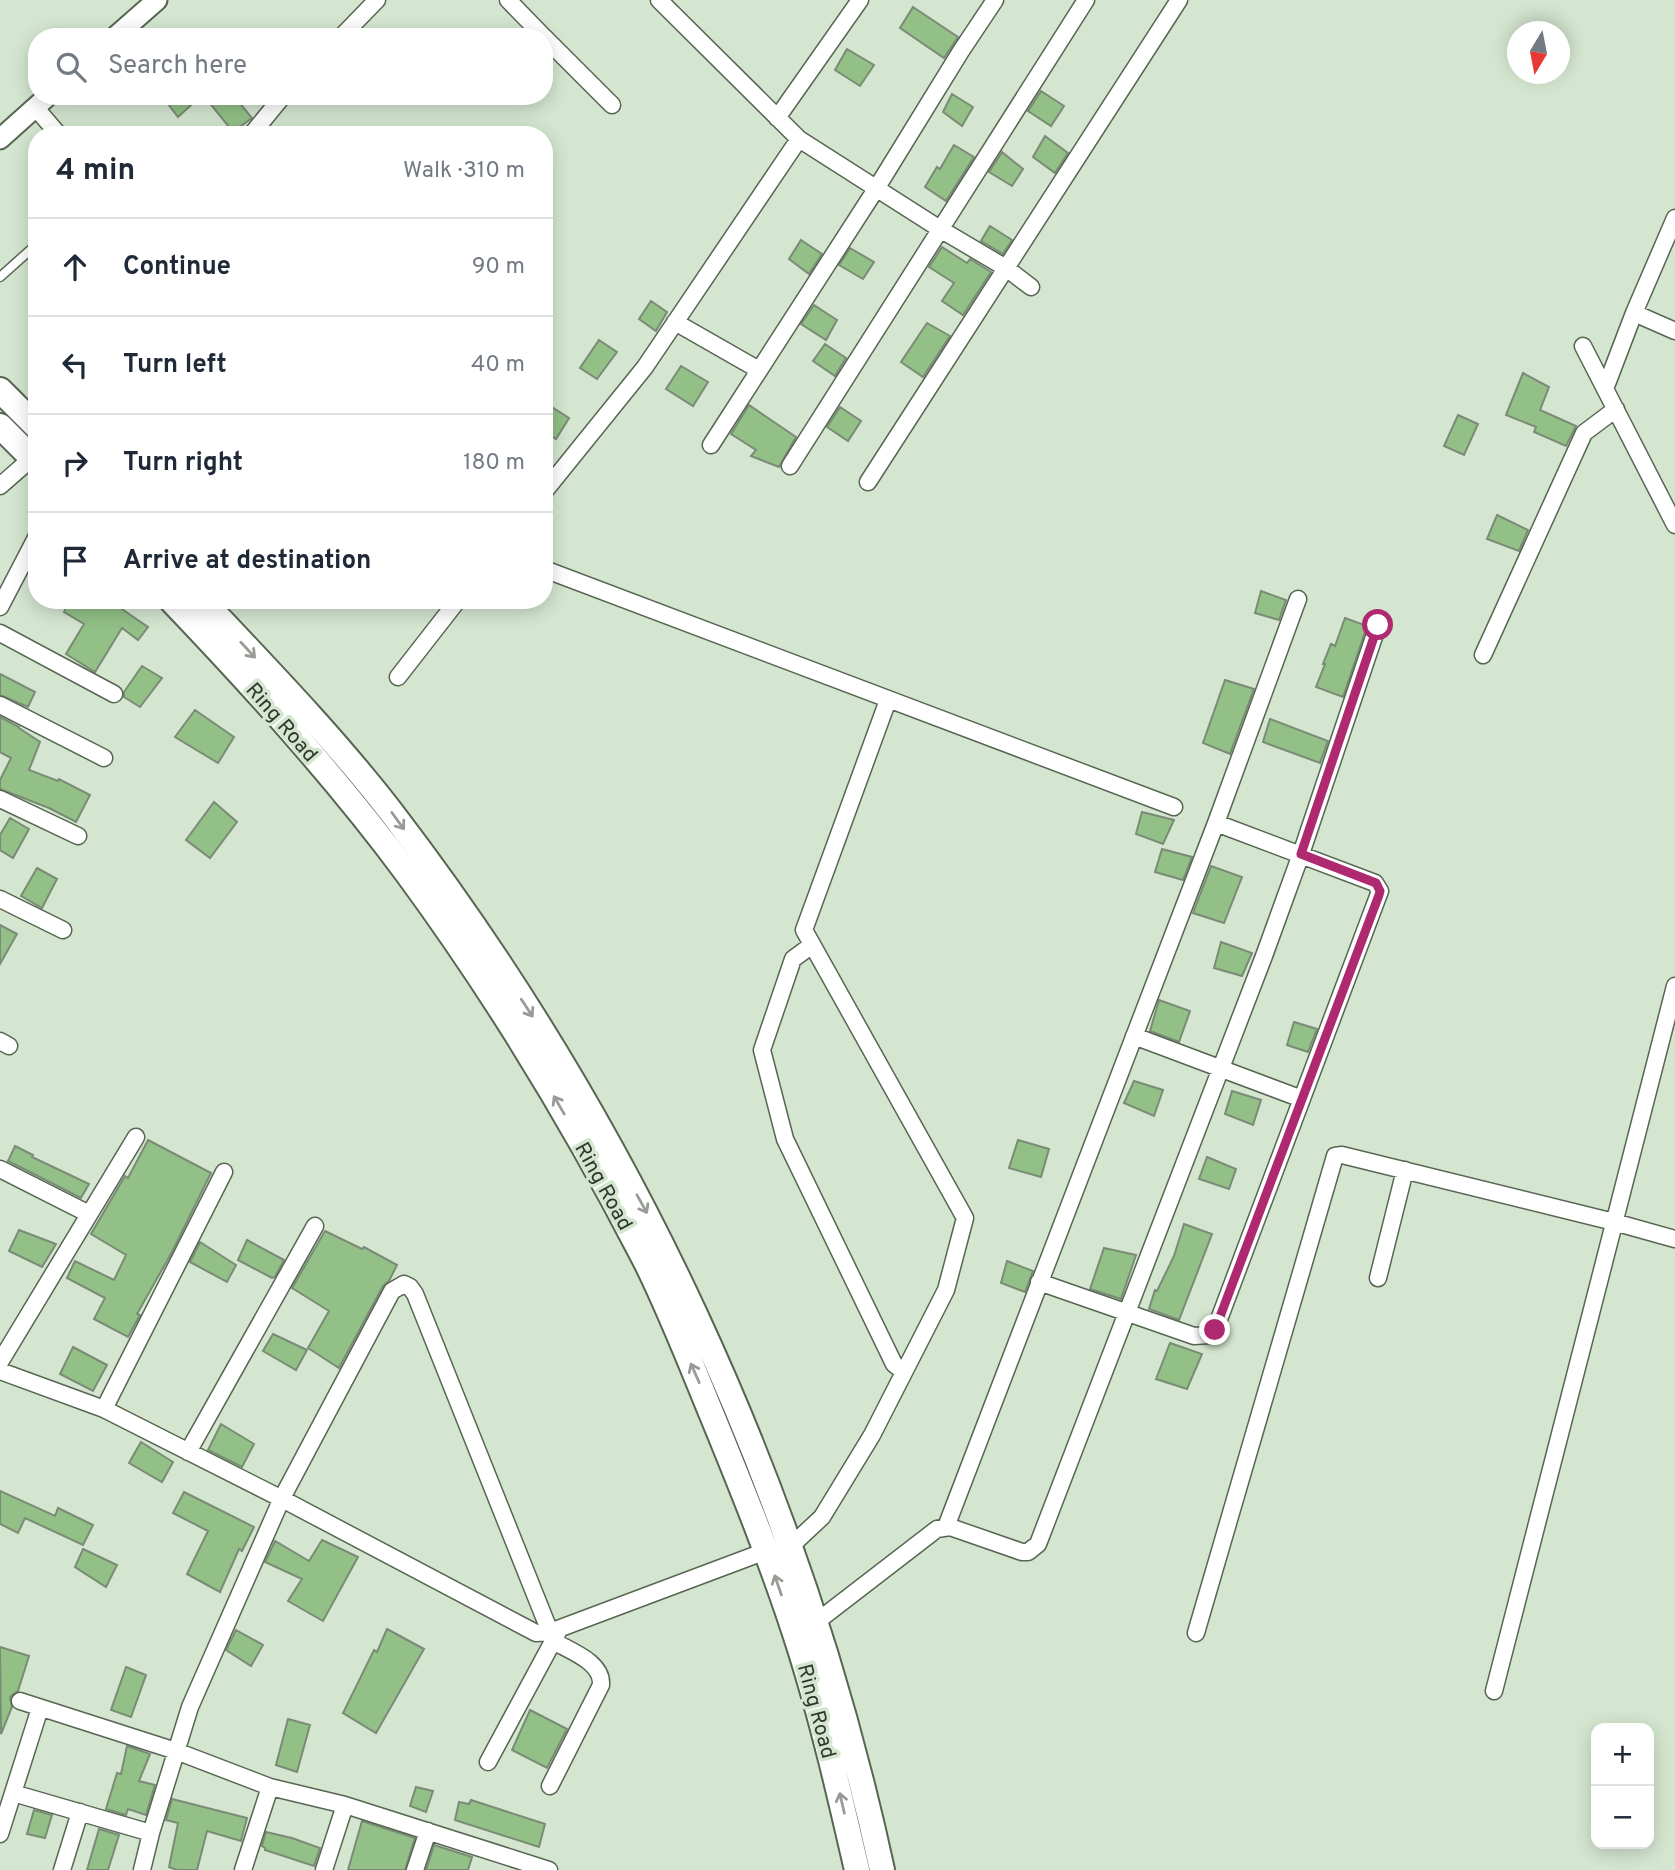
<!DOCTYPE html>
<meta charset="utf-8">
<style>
:root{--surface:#fff;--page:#f6f6f7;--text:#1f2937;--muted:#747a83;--line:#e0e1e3}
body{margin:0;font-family:Overpass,sans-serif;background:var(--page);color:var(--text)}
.controls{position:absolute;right:21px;bottom:21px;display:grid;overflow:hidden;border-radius:14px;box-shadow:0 4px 18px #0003}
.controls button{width:63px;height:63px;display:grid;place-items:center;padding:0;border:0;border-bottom:2px solid var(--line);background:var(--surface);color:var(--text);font:35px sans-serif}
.compass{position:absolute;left:1507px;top:21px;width:63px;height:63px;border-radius:50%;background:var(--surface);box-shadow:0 4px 18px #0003;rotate:190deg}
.stop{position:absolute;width:21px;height:21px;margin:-16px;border:5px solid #ae2970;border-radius:50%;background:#fff}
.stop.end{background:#ae2970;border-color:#fff;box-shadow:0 2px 7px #0008}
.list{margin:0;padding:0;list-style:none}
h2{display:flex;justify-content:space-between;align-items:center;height:91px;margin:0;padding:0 28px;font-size:30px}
h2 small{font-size:23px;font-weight:400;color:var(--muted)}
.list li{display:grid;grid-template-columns:46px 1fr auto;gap:21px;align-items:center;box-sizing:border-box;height:98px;padding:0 28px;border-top:2px solid var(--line)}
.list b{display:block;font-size:26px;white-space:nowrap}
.list em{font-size:23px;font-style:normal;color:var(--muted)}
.icon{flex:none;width:38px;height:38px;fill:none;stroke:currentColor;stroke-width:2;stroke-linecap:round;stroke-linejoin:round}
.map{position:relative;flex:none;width:1675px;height:1870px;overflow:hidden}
.search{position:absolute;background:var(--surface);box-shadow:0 4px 18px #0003;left:28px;top:28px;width:525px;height:77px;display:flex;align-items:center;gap:18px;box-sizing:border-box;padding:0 24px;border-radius:28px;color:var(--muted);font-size:26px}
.panel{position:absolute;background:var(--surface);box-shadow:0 4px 18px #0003;left:28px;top:126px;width:525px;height:483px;border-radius:28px}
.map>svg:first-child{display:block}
.building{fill:#92c087;stroke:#7a8b76;stroke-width:2}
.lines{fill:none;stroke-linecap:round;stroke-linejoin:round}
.service-casing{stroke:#566652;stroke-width:11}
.minor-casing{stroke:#566652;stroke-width:19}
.tertiary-casing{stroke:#566652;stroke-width:23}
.trunk-casing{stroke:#566652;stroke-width:28}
.service{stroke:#fff;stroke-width:8}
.minor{stroke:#fff;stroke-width:16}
.tertiary{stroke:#fff;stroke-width:19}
.trunk{stroke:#fff;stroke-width:24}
.oneway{stroke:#989b96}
.route{stroke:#ae2970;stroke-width:9}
.labels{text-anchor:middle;stroke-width:7;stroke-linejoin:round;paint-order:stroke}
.street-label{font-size:21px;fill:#30372e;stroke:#d4e6d0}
</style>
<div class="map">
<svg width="1675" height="1870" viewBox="0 0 1675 1870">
<rect width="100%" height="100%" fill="#d4e6d0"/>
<!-- building -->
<path class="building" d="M913,7L958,37L944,58L900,28Z
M847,49L874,65L860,86L835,70Z
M1041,91L1064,106L1051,126L1028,111Z
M952,94L973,107L962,126L943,112Z
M162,96H201L178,117Z
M204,96H234L252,118L233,132Z
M1045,136L1068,153L1055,173L1033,157Z
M954,145L974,157L946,201L925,187L937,167L940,169Z
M1002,152L1023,169L1012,186L989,172Z
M990,226L1012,240L1003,254L981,241Z
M801,240L822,254L809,274L789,259Z
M942,247L967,263L970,259L991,272L963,315L942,301L954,283L929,267Z
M850,248L874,262L863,279L839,265Z
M651,301L667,312L656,331L639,319Z
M814,305L837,320L826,340L801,324Z
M927,323L950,336L923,377L901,362Z
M599,340L617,352L597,379L580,368Z
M825,344L846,358L835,376L813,361Z
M681,366L708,382L693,406L666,389Z
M1523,373L1549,387L1540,410L1576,426L1566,446L1534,432L1536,427L1506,415Z
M544,402L569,418L556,439L544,431Z
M749,405L796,437L779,467L751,456L756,450L731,434Z
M840,407L861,421L848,441L827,427Z
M1458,415L1478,424L1464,455L1444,446Z
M1497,515L1528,530L1519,551L1487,539Z
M1261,591L1286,600L1279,620L1255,613Z
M69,600H119L116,605L148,627L138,640L122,628L95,672L66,654L84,624L64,612Z
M1345,618L1367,626L1343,697L1316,687L1325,664H1323L1331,644L1335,646Z
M142,666L162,678L140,707L124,697V692Z
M0,674L35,692L28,707L0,695Z
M1225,680L1254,689L1230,754L1203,743Z
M195,710L234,737L218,763L175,737Z
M0,717L19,727V728L40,742L29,770L58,781L59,779L90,795L76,822L49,808L0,789V780L11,758L0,752Z
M1270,719L1328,741L1320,763L1263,742Z
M214,802L237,822L210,858L186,840Z
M1142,812L1174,820L1163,844L1136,834Z
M10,818L29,829L13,858L0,850V835Z
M1162,849L1192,857L1183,880L1155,872Z
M1211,866L1242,877L1224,923L1193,913Z
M37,868L57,879L42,908L21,896Z
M0,925L17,934L0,964Z
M1221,942L1252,953L1242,976L1214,968Z
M1159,1000L1190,1011L1179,1042L1150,1031Z
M1294,1022L1317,1029L1308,1052L1287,1045Z
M1134,1081L1163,1090L1154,1116L1124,1103Z
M1232,1091L1261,1100L1253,1125L1225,1114Z
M148,1140L211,1173L172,1252L137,1314L140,1315L128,1337L94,1319L105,1298L67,1278L75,1261L114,1280L126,1255L91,1234L125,1176L128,1178Z
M1018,1140L1049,1149L1041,1177L1009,1168Z
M15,1146L33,1155L32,1157L89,1184L81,1198L8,1161Z
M1207,1157L1236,1169L1229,1189L1199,1179Z
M1184,1224L1212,1234L1179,1320L1149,1309L1155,1290L1157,1291L1174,1256Z
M19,1230L56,1244L42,1267L9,1251Z
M325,1231L362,1249L364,1247L397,1265L389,1281L383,1286L339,1368L308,1348L329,1311L292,1288Z
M247,1240L284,1260L275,1277L272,1278L238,1260Z
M200,1242L236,1265L227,1282L190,1262Z
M1104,1248L1136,1255L1121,1299L1090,1289Z
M1007,1261L1033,1271L1025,1292L1001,1283Z
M273,1334L307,1350L296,1370L263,1351Z
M1170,1343L1202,1354L1187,1389L1156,1379Z
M73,1347L107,1365L93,1391L60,1374Z
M221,1424L254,1444L242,1467L208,1450Z
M141,1442L173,1462L162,1482L129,1463Z
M0,1491L55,1516L58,1508L93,1525L83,1545L25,1518L18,1533L0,1524Z
M184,1492L254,1527L242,1551L239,1549L220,1592L187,1574L208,1531L173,1513Z
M322,1540L358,1557L323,1621L288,1601L302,1579L265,1562L275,1541L309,1561Z
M83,1549L117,1565L106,1587L75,1567Z
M387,1629L424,1649L376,1733L343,1713L374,1650L377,1652Z
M236,1630L263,1645L251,1666L226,1650Z
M0,1647L29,1656L18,1691L10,1697L12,1707L1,1734Z
M126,1667L146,1675L131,1717L111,1710Z
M530,1710L567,1729L547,1768L512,1750Z
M288,1719L310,1725L297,1772L276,1765Z
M127,1746L150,1754L139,1781L155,1785L146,1815L128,1809L126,1815L106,1809L117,1773L121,1774Z
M416,1787L433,1791L426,1812L410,1806Z
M172,1799L247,1818L241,1841L207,1831L197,1870H177L169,1867L178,1823L166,1820Z
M471,1800L545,1824L539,1847L455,1820L459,1802L469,1804Z
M34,1810L52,1815L45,1838L27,1834Z
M362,1821L415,1838L405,1870H348Z
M99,1829L119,1835L108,1870H87Z
M266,1832L292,1838L320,1848L314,1866L265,1850V1848L262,1846Z
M434,1845L472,1857L468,1870H426Z"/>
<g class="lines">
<!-- service casing -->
<g class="service-casing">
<path id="service" d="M0,277L37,244"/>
</g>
<!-- minor casing -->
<g class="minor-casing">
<path id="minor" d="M508,0L544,37
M659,0L799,139L940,229L1006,268L1031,287
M341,37L377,0
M544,37L612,105
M35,107L59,135
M777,118L860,0
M251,135L283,96
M1634,313L1675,331
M675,322L759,370
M1583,346L1675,525
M1605,389L1634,313L1675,218
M711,445L876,189L961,51L995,0
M790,466L1086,0
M868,482L1179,0
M0,486L32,458
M544,492L645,367L799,139
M544,569L1174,807
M0,607L37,536
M0,633L114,694
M1483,655L1584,433L1616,409
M398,677L458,600
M0,705L104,758
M0,799L78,836
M0,899L63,930
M812,945L793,959L762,1050L785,1139L894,1364L904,1372
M1134,1036L1302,1099
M0,1041L9,1046
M0,1169L89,1214
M1378,1278L1405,1170
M1039,1282L1194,1336L1210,1335L1215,1330L1380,891L1375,883L1216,823
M0,1362L136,1137
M0,1371L104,1409L286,1501L536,1633L550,1632L766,1551
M104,1409L224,1172
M188,1452L315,1226
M946,1527L1216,823L1298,599
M790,1547L822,1517L872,1435L946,1290L965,1218L804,930L888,700
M815,1623L937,1529L950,1527L1022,1552H1028L1038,1544L1264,956L1301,854L1378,625
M1196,1633L1335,1156L1342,1155L1614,1222L1675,1239
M1494,1691L1675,986
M20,1701L176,1751L270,1787L345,1805L549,1870
M488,1762L558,1632
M550,1786L601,1685C603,1662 570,1651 553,1641
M13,1793L151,1833
M0,1834L40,1708
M62,1870L80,1812
M142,1870L151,1833L190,1707L282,1498L392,1291L404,1284L410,1287L415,1294L550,1632
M243,1870L270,1787
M324,1870L345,1805
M415,1870L428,1831"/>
</g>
<!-- tertiary casing -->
<g class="tertiary-casing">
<path id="tertiary" d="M115,37L157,0
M0,139L48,96"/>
</g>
<!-- trunk casing -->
<g class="trunk-casing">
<path id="trunk" d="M0,390L37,427
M0,426L37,463
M171,600C253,686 336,777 407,873C496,994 576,1126 645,1260C670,1310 691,1364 712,1415C744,1493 775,1570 800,1649C823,1722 840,1796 857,1870
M202,600C267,669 334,738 392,813C630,1124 799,1487 882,1870"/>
</g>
<!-- service -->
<use href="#service" class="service"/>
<!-- minor -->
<use href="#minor" class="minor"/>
<!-- tertiary -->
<use href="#tertiary" class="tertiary"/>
<!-- trunk -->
<use href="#trunk" class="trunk"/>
</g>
<!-- one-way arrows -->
<defs><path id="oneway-shaft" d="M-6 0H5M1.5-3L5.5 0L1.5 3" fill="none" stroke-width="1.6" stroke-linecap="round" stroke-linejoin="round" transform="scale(1.75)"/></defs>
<g class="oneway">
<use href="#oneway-shaft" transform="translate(248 650) rotate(47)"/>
<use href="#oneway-shaft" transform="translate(398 821) rotate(54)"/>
<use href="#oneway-shaft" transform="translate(527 1008) rotate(57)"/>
<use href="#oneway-shaft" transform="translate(559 1105) rotate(-120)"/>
<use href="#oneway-shaft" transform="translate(642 1204) rotate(61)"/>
<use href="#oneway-shaft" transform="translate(695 1373) rotate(-114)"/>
<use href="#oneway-shaft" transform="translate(778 1585) rotate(-109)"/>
<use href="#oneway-shaft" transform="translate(842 1803) rotate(-103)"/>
</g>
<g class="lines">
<!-- route -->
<path class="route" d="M1215,1330L1379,895L1380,891L1376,883L1301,854L1378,625"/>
</g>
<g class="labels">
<!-- street labels -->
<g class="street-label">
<text transform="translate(282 722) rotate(49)" y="7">Ring Road</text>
<text transform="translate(604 1186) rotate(61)" y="7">Ring Road</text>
<text transform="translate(817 1711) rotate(75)" y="7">Ring Road</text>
</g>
</g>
</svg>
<div class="controls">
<button>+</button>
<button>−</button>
</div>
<svg class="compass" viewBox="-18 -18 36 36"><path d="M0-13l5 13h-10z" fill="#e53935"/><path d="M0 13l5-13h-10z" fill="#747a83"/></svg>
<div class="stop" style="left:1378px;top:625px"></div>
<div class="stop end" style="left:1215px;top:1330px"></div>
<div class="search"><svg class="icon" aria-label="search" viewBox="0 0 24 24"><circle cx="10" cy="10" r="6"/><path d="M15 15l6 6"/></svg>Search here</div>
<section class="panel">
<h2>4 min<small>Walk · 310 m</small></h2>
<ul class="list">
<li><svg class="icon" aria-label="ahead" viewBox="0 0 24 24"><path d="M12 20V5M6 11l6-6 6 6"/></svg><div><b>Continue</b></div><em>90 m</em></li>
<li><svg class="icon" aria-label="left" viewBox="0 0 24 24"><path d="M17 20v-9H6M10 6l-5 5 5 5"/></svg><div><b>Turn left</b></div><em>40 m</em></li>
<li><svg class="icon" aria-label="right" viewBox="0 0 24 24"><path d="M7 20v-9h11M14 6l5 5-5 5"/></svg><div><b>Turn right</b></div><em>180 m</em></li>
<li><svg class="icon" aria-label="arrive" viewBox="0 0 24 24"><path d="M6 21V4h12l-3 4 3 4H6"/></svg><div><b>Arrive at destination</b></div></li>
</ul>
</section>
</div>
